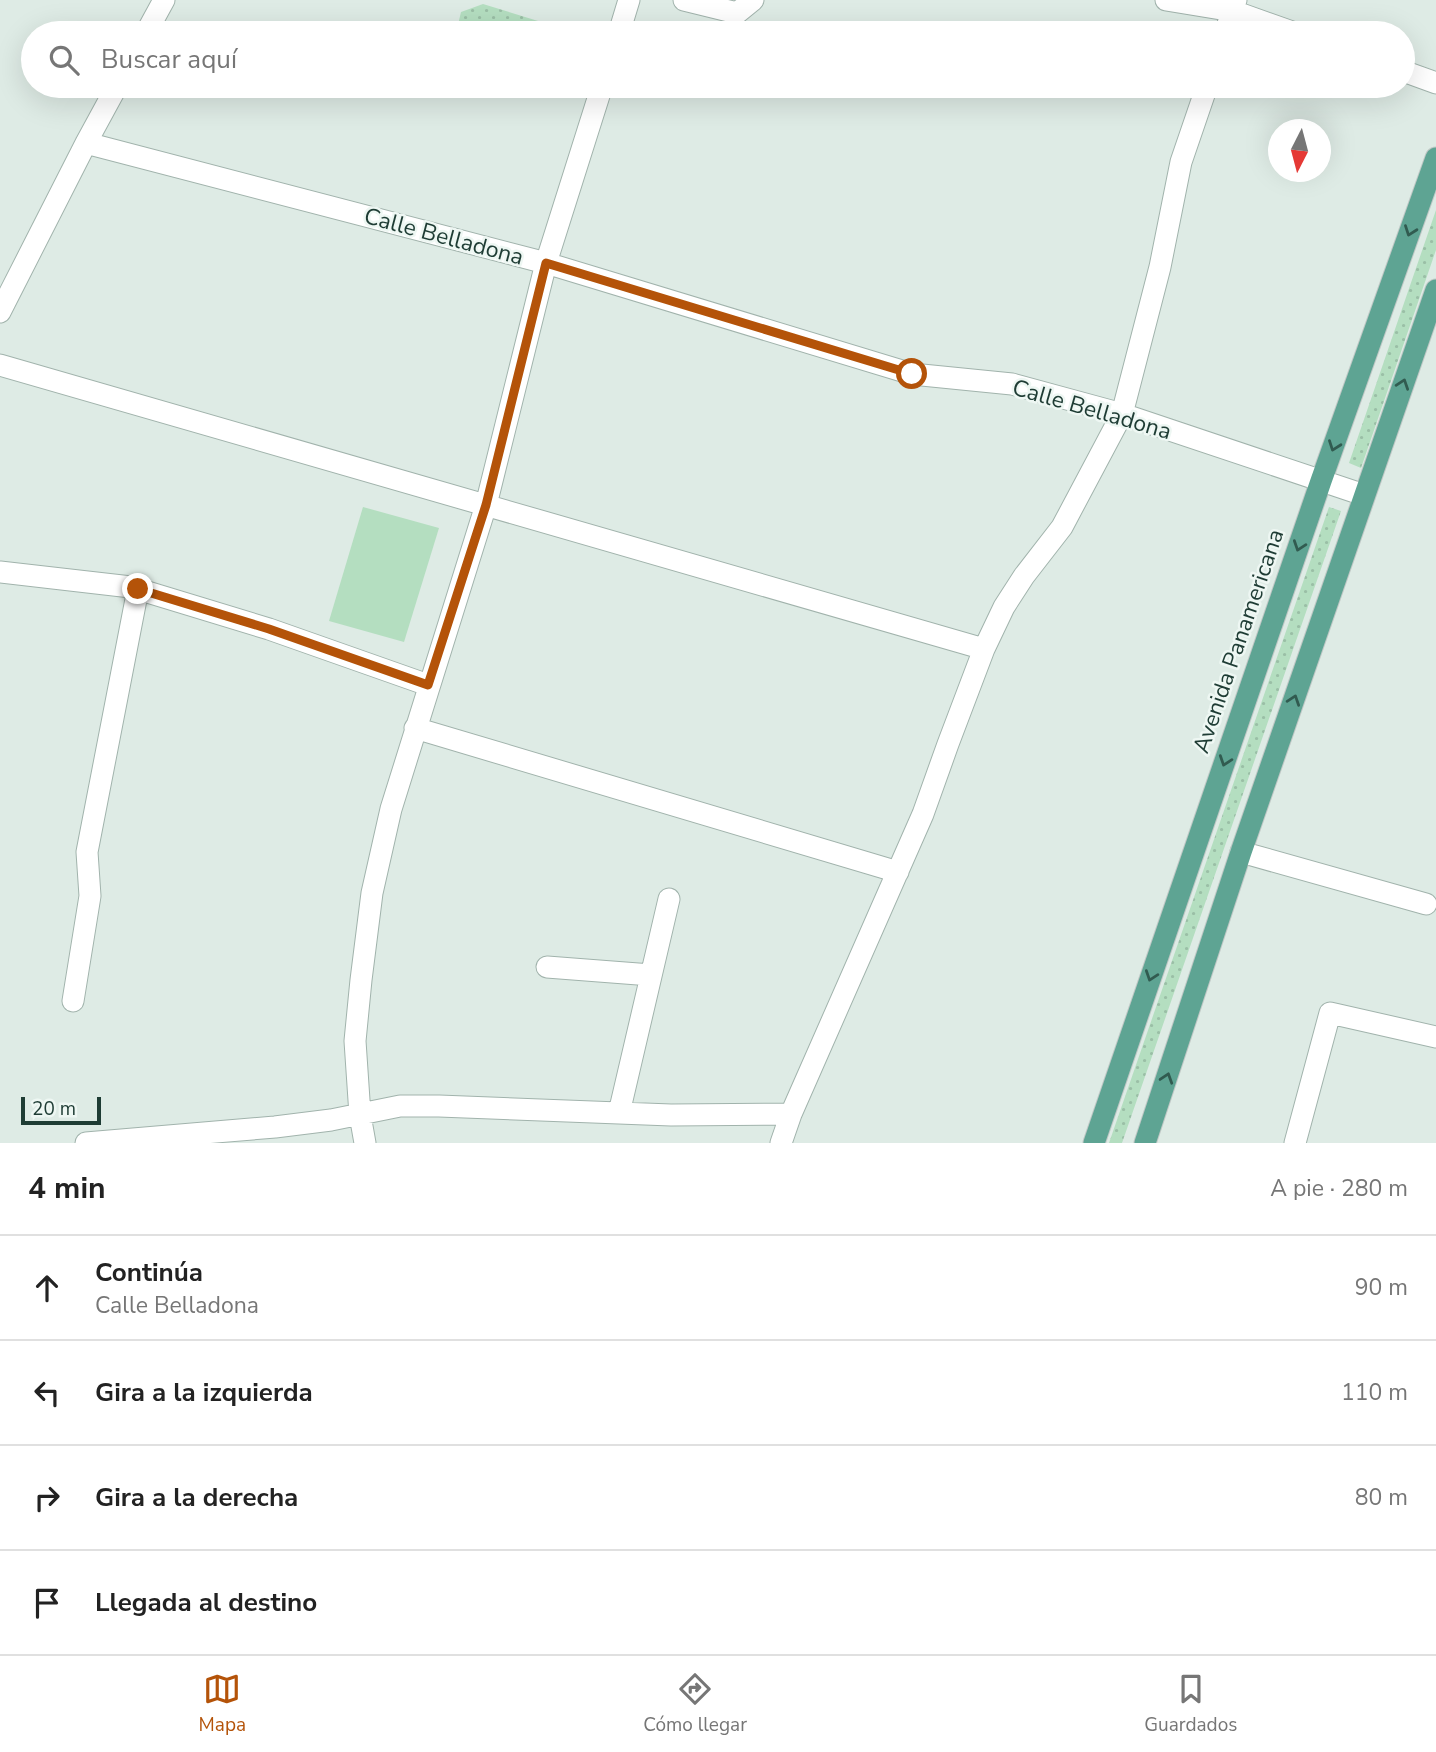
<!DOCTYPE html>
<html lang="es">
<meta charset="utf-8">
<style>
:root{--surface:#fff;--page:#f6f6f6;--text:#222;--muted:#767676;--line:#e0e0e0;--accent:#b45309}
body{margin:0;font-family:"Nunito Sans",sans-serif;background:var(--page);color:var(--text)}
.compass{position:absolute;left:1268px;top:119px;width:63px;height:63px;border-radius:50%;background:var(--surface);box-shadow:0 7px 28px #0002;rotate:186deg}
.scale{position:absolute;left:21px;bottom:18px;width:80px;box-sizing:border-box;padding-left:7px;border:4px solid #1e3c34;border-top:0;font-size:19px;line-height:24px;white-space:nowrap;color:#1e3c34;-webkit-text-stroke:5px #eef7f3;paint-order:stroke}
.stop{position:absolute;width:21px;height:21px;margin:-16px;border:5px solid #b45309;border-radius:50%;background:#fff}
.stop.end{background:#b45309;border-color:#fff;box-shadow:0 2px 7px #0008}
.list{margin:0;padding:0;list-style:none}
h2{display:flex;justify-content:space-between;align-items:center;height:91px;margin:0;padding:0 28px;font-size:30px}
h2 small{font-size:23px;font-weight:400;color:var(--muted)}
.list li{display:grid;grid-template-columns:46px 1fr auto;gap:21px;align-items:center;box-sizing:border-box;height:105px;padding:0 28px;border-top:2px solid var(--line)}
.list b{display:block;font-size:26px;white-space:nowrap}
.list p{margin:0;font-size:23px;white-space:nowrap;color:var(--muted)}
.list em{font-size:23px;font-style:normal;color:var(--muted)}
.icon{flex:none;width:38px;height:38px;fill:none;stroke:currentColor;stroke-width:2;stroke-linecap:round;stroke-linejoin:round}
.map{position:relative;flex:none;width:1436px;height:1143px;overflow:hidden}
.search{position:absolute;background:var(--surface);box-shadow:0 7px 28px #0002;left:21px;right:21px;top:21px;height:77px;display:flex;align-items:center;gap:18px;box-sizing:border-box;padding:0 24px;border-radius:38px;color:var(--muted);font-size:26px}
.sheet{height:511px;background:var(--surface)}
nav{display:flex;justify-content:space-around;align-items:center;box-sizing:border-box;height:98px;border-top:2px solid var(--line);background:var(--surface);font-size:19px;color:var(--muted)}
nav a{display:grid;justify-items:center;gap:4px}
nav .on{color:var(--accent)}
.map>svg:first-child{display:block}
.grass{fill:url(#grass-dots)}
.pitch{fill:#b4dec0}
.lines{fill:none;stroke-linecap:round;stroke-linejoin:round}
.minor-casing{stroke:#a1b3ac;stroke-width:23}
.major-casing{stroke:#c0c8c6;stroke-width:23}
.minor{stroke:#fff;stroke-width:21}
.major{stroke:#5ea493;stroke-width:21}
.oneway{stroke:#315b50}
.route{stroke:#b45309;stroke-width:9}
.labels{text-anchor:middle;stroke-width:5;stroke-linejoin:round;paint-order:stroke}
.street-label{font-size:23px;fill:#1e3c34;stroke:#eef7f3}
</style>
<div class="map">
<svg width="1436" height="1143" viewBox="0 0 1436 1143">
<defs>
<pattern id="grass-dots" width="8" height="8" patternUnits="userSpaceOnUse" patternTransform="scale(1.75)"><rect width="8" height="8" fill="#b4dec0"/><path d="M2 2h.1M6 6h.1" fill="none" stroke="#9abfa6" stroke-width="1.8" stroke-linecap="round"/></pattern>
</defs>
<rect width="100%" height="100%" fill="#deebe5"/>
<!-- grass -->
<path class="grass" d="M483,4L577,33H456L461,12Z
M1436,210V250L1361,468L1349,463Z
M1329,507L1341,511L1122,1143H1109Z"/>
<!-- pitch -->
<path class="pitch" d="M363,507L439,528L404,642L329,621Z"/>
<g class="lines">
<!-- minor casing -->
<g class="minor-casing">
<path id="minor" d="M684,0L737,13L753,0
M1166,0L1233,11L1295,33
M146,33L164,0
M619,33L629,0
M1225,33L1236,0
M1403,71L1436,83
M86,143L546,263L912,374L1012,384L1122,414L1364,495
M0,312L86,143L117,86
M0,365L984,649
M0,572L131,587L269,629L428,685
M415,728L898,872
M1241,852L1426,904
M547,967L651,975
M73,1001L90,896L87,852L138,589
M619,1113L669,899
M86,1143L275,1127L331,1120L400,1106H439L671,1115L791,1114
M365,1143L360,1115L355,1041L361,980L372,893L391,809L486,505L546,263L602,86
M781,1143L791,1114L923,814L948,744L984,649L1004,607L1024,576L1062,527L1122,414L1160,267L1181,162L1207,86
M1295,1143L1330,1013L1436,1037"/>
</g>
<!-- major casing -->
<g class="major-casing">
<path id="major" d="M1094,1143L1321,481L1436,158
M1145,1143L1241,852L1436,290"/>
</g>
<!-- minor -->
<use href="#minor" class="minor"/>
<!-- major -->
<use href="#major" class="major"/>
</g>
<!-- one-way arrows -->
<defs><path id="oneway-chevron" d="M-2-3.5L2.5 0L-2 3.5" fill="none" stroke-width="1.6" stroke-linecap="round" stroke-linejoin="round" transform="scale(1.75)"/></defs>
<g class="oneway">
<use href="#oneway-chevron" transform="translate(1410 231) rotate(110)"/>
<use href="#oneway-chevron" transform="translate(1403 384) rotate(-71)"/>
<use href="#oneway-chevron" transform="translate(1334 446) rotate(110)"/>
<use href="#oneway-chevron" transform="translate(1299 546) rotate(109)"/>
<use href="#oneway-chevron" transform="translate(1294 700) rotate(-71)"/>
<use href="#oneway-chevron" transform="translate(1225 761) rotate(109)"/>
<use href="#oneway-chevron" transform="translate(1151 976) rotate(109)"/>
<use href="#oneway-chevron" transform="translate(1167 1078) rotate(-72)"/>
</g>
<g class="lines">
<!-- route -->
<path class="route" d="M138,589L269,629L428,685L486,505L546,263L912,374"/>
</g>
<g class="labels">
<!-- street labels -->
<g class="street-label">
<text transform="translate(444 236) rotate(15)" y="8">Calle Belladona</text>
<text transform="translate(1092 409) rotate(16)" y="8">Calle Belladona</text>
<text transform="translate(1238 641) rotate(-71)" y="8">Avenida Panamericana</text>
</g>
</g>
</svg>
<svg class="compass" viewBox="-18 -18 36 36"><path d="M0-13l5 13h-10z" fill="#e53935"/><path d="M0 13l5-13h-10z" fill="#767676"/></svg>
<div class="scale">20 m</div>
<div class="stop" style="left:912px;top:374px"></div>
<div class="stop end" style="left:138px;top:589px"></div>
<div class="search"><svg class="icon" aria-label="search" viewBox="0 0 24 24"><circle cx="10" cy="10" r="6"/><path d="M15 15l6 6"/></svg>Buscar aquí</div>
</div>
<section class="sheet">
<h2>4 min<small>A pie · 280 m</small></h2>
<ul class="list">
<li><svg class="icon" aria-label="ahead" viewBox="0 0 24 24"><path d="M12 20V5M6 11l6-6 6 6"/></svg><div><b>Continúa</b><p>Calle Belladona</p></div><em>90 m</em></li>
<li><svg class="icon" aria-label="left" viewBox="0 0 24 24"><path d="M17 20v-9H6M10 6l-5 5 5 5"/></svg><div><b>Gira a la izquierda</b></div><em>110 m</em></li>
<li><svg class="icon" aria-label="right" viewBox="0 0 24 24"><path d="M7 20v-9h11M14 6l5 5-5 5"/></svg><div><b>Gira a la derecha</b></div><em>80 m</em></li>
<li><svg class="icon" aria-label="arrive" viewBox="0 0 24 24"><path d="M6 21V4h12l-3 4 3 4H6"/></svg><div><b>Llegada al destino</b></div></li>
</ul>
</section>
<nav>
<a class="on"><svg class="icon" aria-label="map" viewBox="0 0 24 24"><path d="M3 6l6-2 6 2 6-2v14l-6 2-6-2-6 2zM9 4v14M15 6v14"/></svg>Mapa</a>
<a><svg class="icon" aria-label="directions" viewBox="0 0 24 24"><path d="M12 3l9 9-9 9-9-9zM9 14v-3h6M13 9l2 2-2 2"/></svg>Cómo llegar</a>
<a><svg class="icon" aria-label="saved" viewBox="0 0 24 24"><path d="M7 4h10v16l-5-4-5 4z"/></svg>Guardados</a>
</nav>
